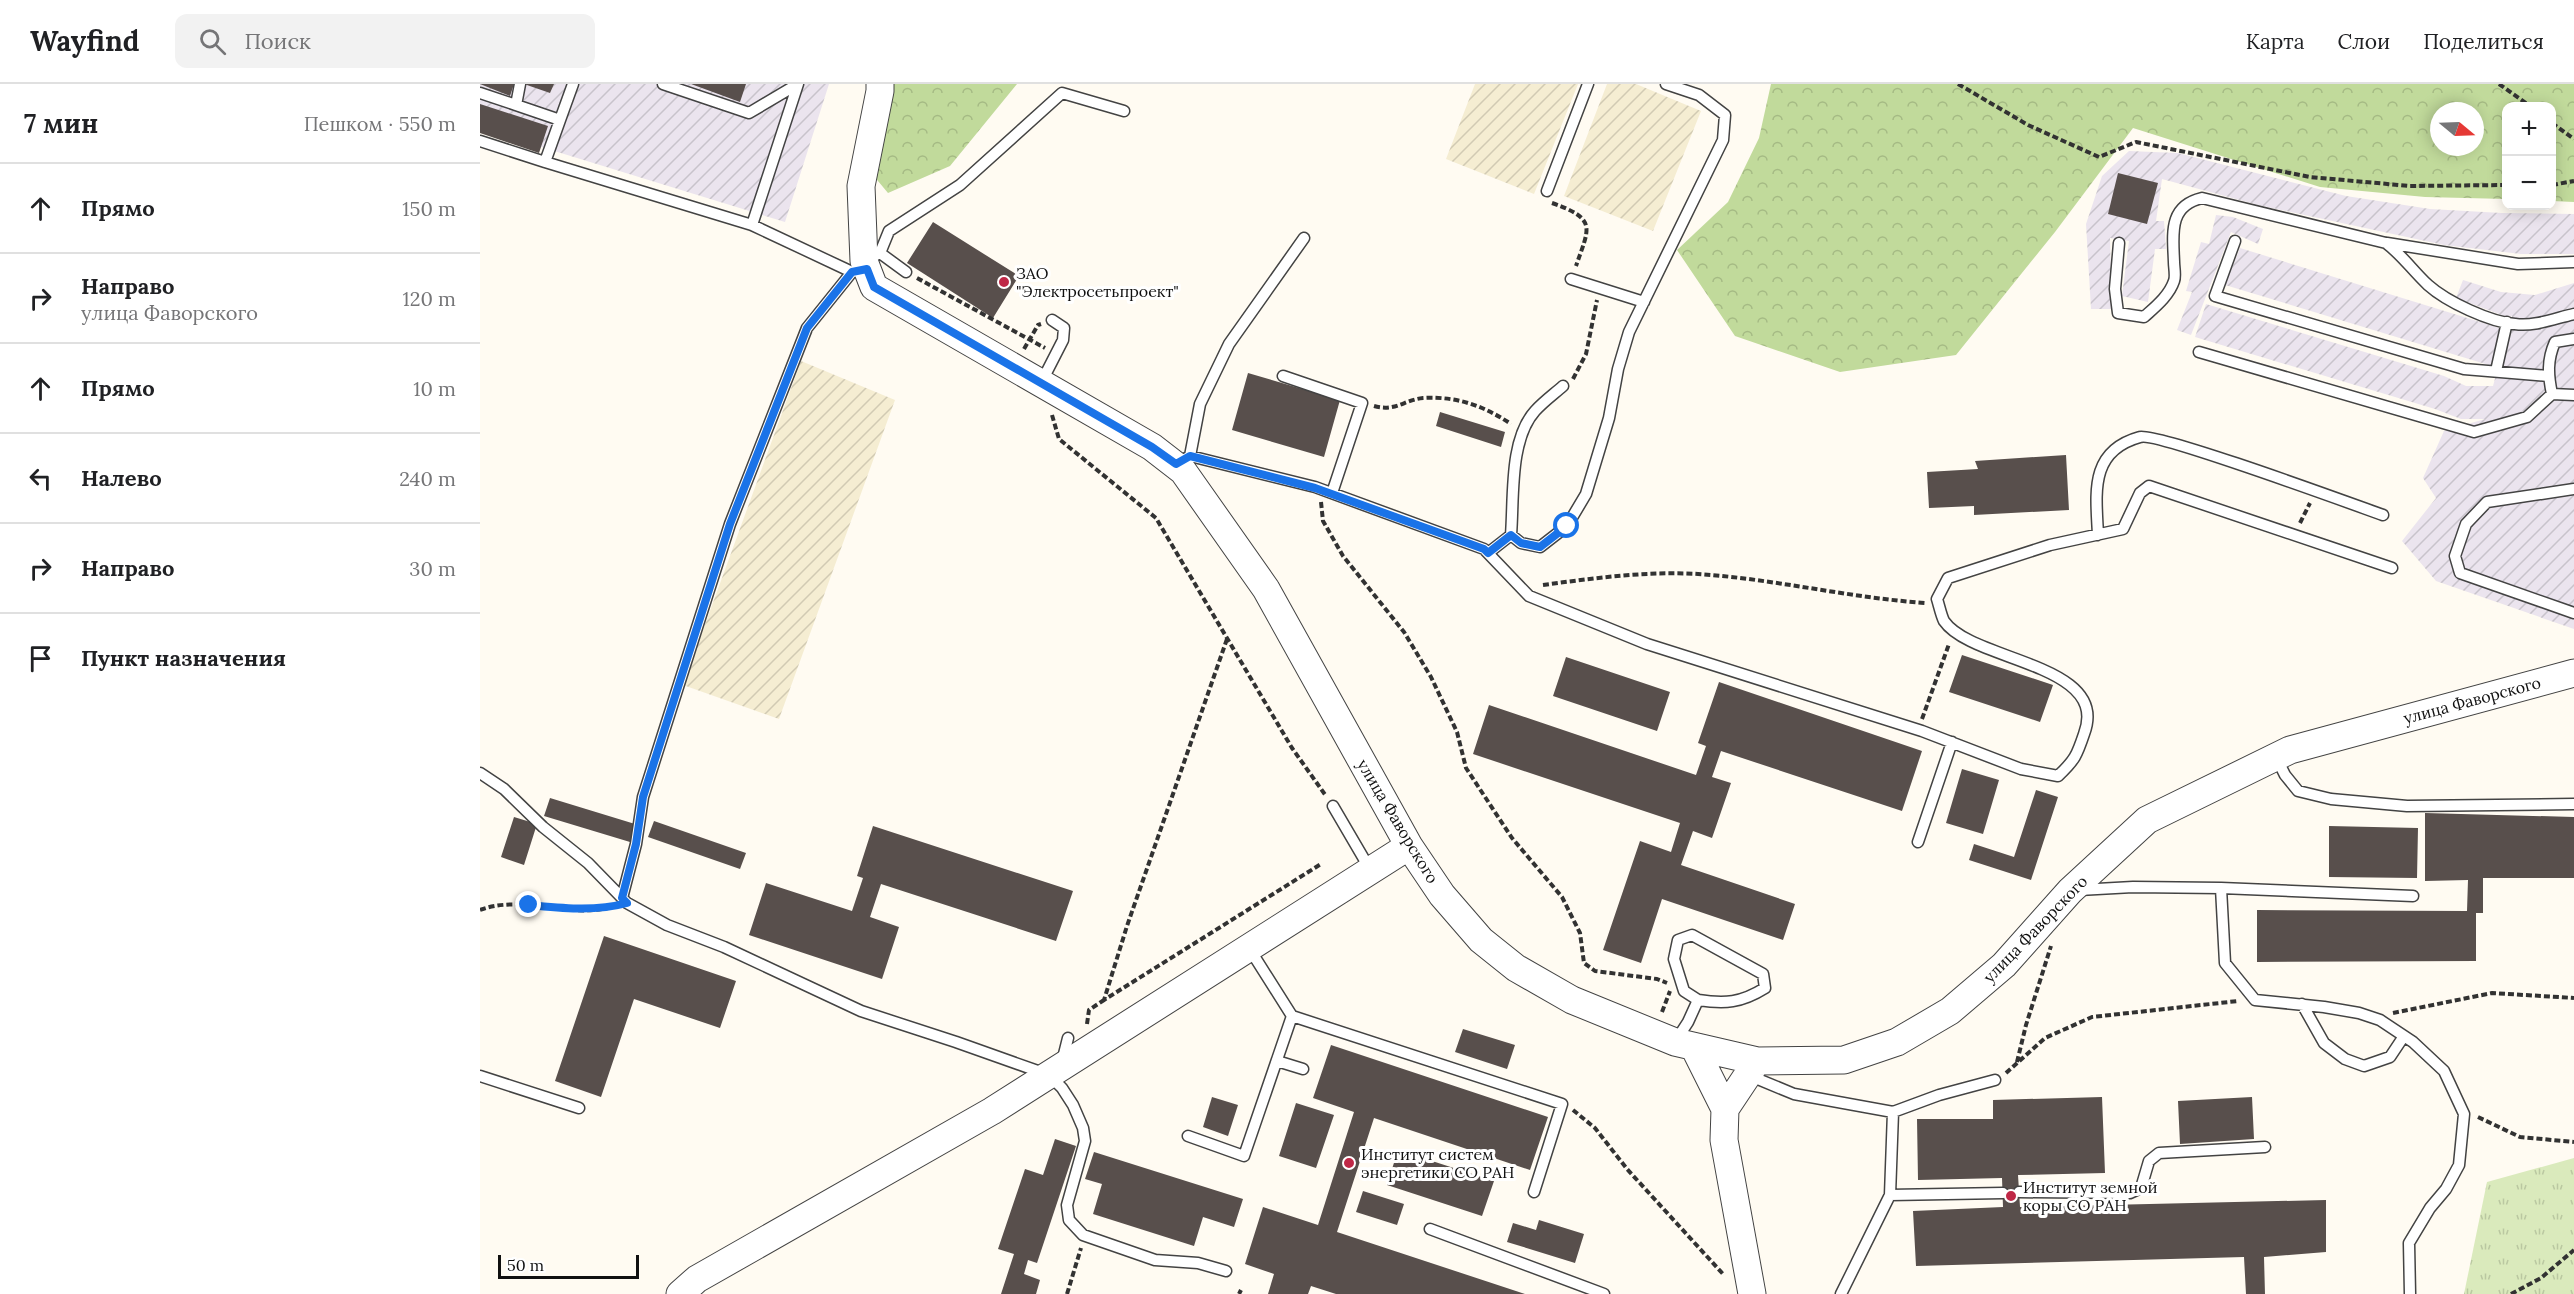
<!DOCTYPE html>
<html lang="ru">
<meta charset="utf-8">
<style>
:root{--surface:#fff;--page:#f2f2f2;--text:#202124;--muted:#757577;--line:#e0e0e0}
body{margin:0;font-family:Lora,serif;background:var(--page);color:var(--text)}
.controls{position:absolute;right:18px;top:18px;display:grid;overflow:hidden;border-radius:12px;box-shadow:0 3px 15px #0003}
.controls button{width:54px;height:54px;display:grid;place-items:center;padding:0;border:0;border-bottom:2px solid var(--line);background:var(--surface);color:var(--text);font:30px sans-serif}
.compass{position:absolute;left:1950px;top:18px;width:54px;height:54px;border-radius:50%;background:var(--surface);box-shadow:0 3px 15px #0003;rotate:109deg}
.scale{position:absolute;left:18px;bottom:15px;width:141px;box-sizing:border-box;padding-left:6px;border:3px solid #101010;border-top:0;font-size:16px;line-height:21px;white-space:nowrap;color:#101010;-webkit-text-stroke:4px #fff;paint-order:stroke}
.stop{position:absolute;width:18px;height:18px;margin:-14px;border:4px solid #1a73e8;border-radius:50%;background:#fff}
.stop.end{background:#1a73e8;border-color:#fff;box-shadow:0 2px 6px #0008}
.list{margin:0;padding:0;list-style:none}
h2{display:flex;justify-content:space-between;align-items:center;height:78px;margin:0;padding:0 24px;font-size:26px}
h2 small{font-size:20px;font-weight:400;color:var(--muted)}
.list li{display:grid;grid-template-columns:39px 1fr auto;gap:18px;align-items:center;box-sizing:border-box;height:90px;padding:0 24px;border-top:2px solid var(--line)}
.list b{display:block;font-size:22px;white-space:nowrap}
.list p{margin:0;font-size:20px;white-space:nowrap;color:var(--muted)}
.list em{font-size:20px;font-style:normal;color:var(--muted)}
.icon{flex:none;width:33px;height:33px;fill:none;stroke:currentColor;stroke-width:2;stroke-linecap:round;stroke-linejoin:round}
.map{position:relative;flex:none;width:2094px;height:1210px;overflow:hidden}
header{display:flex;align-items:center;gap:36px;box-sizing:border-box;height:84px;padding:0 30px;background:var(--surface);border-bottom:2px solid var(--line)}
header strong{font-size:28px}
nav{display:flex;gap:33px;margin-inline-start:auto;font-size:21px}
.search{width:420px;height:54px;background:var(--page);display:flex;align-items:center;gap:15px;box-sizing:border-box;padding:0 21px;border-radius:12px;color:var(--muted);font-size:22px}
main{display:flex}
aside{flex:1;background:var(--surface)}
.map>svg:first-child{display:block}
.industrial{fill:url(#industrial-furrows)}
.farmland{fill:url(#farmland-furrows)}
.forest{fill:url(#forest-crowns);fill-rule:evenodd}
.park{fill:url(#park-tufts)}
.building{fill:#584f4c}
.lines{fill:none;stroke-linecap:round;stroke-linejoin:round}
.service-casing{stroke:#434343;stroke-width:13}
.tertiary-casing{stroke:#434343;stroke-width:29}
.path{stroke:#323232;stroke-width:4;stroke-dasharray:6 3;stroke-linecap:butt}
.service{stroke:#fff;stroke-width:10}
.tertiary{stroke:#fff;stroke-width:27}
.route{stroke:#1a73e8;stroke-width:8}
.poi-dot{fill:#bf2846;stroke:#fff;stroke-width:2}
.labels{text-anchor:middle;stroke-width:6;stroke-linejoin:round;paint-order:stroke}
.poi-label{font-size:16px;fill:#101010;stroke:#fff;text-anchor:start}
.street-label{font-size:16px;fill:#101010;stroke:#fff}
</style>
<header>
<strong>Wayfind</strong>
<div class="search"><svg class="icon" aria-label="search" viewBox="0 0 24 24"><circle cx="10" cy="10" r="6"/><path d="M15 15l6 6"/></svg>Поиск</div>
<nav><a>Карта</a><a>Слои</a><a>Поделиться</a></nav>
</header>
<main>
<aside>
<h2>7 мин<small>Пешком · 550 m</small></h2>
<ul class="list">
<li><svg class="icon" aria-label="ahead" viewBox="0 0 24 24"><path d="M12 20V5M6 11l6-6 6 6"/></svg><div><b>Прямо</b></div><em>150 m</em></li>
<li><svg class="icon" aria-label="right" viewBox="0 0 24 24"><path d="M7 20v-9h11M14 6l5 5-5 5"/></svg><div><b>Направо</b><p>улица Фаворского</p></div><em>120 m</em></li>
<li><svg class="icon" aria-label="ahead" viewBox="0 0 24 24"><path d="M12 20V5M6 11l6-6 6 6"/></svg><div><b>Прямо</b></div><em>10 m</em></li>
<li><svg class="icon" aria-label="left" viewBox="0 0 24 24"><path d="M17 20v-9H6M10 6l-5 5 5 5"/></svg><div><b>Налево</b></div><em>240 m</em></li>
<li><svg class="icon" aria-label="right" viewBox="0 0 24 24"><path d="M7 20v-9h11M14 6l5 5-5 5"/></svg><div><b>Направо</b></div><em>30 m</em></li>
<li><svg class="icon" aria-label="arrive" viewBox="0 0 24 24"><path d="M6 21V4h12l-3 4 3 4H6"/></svg><div><b>Пункт назначения</b></div></li>
</ul>
</aside>
<div class="map">
<svg width="2094" height="1210" viewBox="0 0 2094 1210">
<defs>
<pattern id="industrial-furrows" width="10" height="10" patternUnits="userSpaceOnUse" patternTransform="scale(1.5)"><rect width="10" height="10" fill="#ebe4ee"/><path d="M-1 1l2-2M0 10L10 0M9 11l2-2" fill="none" stroke="#c8c3cb"/></pattern>
<pattern id="farmland-furrows" width="10" height="10" patternUnits="userSpaceOnUse" patternTransform="scale(1.5)"><rect width="10" height="10" fill="#f5edd2"/><path d="M-1 1l2-2M0 10L10 0M9 11l2-2" fill="none" stroke="#d1cab3"/></pattern>
<pattern id="forest-crowns" width="20" height="18" patternUnits="userSpaceOnUse" patternTransform="scale(1.5)"><rect width="20" height="18" fill="#c1da9b"/><path d="M2 6a3 3 0 1 1 6 0M12 15a3 3 0 1 1 6 0" fill="none" stroke="#a5ba84"/></pattern>
<pattern id="park-tufts" width="24" height="20" patternUnits="userSpaceOnUse" patternTransform="scale(1.5)"><rect width="24" height="20" fill="#daeabc"/><path d="M3 7l-1-3M5 7V3M7 7l1-3M15 17l-1-3M17 17v-4M19 17l1-3" fill="none" stroke="#bac8a1"/></pattern>
</defs>
<rect width="100%" height="100%" fill="#fffbf2"/>
<!-- industrial -->
<path class="industrial" d="M0,0H349L305,138L0,44Z
M1649,67L1698,69L1866,112L1950,125L2022,129L2094,130V170H2041L1964,161L1778,121L1682,95L1676,137H1684L1686,165H1675L1668,218L1642,212L1649,157L1630,154L1632,225H1611L1606,140L1622,92Z
M1736,131L1753,133L1783,145L1778,160L1751,148L1711,251L1697,246L1712,208L1706,207L1721,158L1729,160Z
M1760,164L2023,245L2012,282L1745,201Z
M1983,196L2021,208L2055,211L2094,199V545L1956,497L1922,457L1956,414L1943,394L1964,347L2005,335H1981L1955,325L1715,253L1726,220L1964,292L1986,302H2013L2032,232L2027,233L1976,214Z"/>
<!-- farmland -->
<path class="farmland" d="M995,0H1098L1054,110L966,75Z
M1127,0H1156L1221,27L1173,147L1084,112Z
M321,277L415,316L299,635L203,601Z"/>
<!-- forest -->
<path class="forest" d="M405,0H537L470,82L408,109L383,79Z
M1291,0H2094V118L2072,117V22H2026V115L1945,113L1840,103L1653,44L1575,148L1476,271L1360,288L1255,252L1197,166L1248,118L1279,54ZM1959,27H1995V63H1959Z"/>
<!-- park -->
<path class="park" d="M2094,1074V1210H1984L2007,1098Z"/>
<!-- building -->
<path class="building" d="M0,0H34L30,12Z
M44,0H74L70,9Z
M211,0H266L260,18Z
M0,20L68,42L59,69L0,49Z
M1638,89L1678,99L1667,140L1628,130Z
M453,138L539,192L513,234L427,179Z
M768,289L860,316L844,373L752,346Z
M960,328L1025,348L1021,363L956,342Z
M1586,371L1589,426L1494,431V422L1449,424L1447,388L1498,385L1495,377Z
M1482,571L1573,601L1560,638L1469,608Z
M1086,573L1190,608L1177,647L1073,612Z
M1239,598L1442,667L1422,727L1241,667L1232,693L1251,699L1232,754L1213,747L1201,781L1315,820L1303,856L1182,815L1161,879L1123,866L1160,757L1191,768L1200,739L993,670L1009,621L1216,691L1226,662L1218,659Z
M1482,685L1519,696L1503,750L1466,739Z
M1556,706L1578,713L1551,796L1489,776L1494,760L1534,773Z
M70,714L155,740L150,758L64,732Z
M1945,729L2094,733V794H2003V829H1996V877L1777,878V826L1987,827L1988,796L1945,797Z
M34,733L57,740L44,781L21,773Z
M174,737L266,769L260,785L168,753Z
M393,742L593,807L576,857L401,800L390,833L419,843L402,895L269,851L286,799L372,827L383,794L377,792Z
M1849,742L1938,744L1937,794L1849,793Z
M124,852L256,897L240,944L154,915L121,1013L75,997Z
M983,945L1035,961L1027,985L975,968Z
M851,961L1068,1033L1050,1086L894,1034L857,1148L1045,1210H856L831,1202L828,1210H788L794,1190L765,1180L783,1123L838,1141L874,1028L833,1014Z
M732,1013L758,1021L748,1052L723,1043Z
M1622,1013L1625,1089L1538,1091L1540,1123L1846,1116V1168L1784,1173L1785,1210H1766L1764,1173L1436,1182L1433,1127L1523,1123L1522,1094L1438,1096L1437,1035H1513V1016Z
M1772,1013L1774,1055L1700,1060L1698,1017Z
M816,1019L854,1031L836,1084L799,1072Z
M575,1055L596,1062L557,1179L548,1176L544,1190L560,1196L556,1210H521L534,1170L518,1165L545,1085L563,1091Z
M918,1066L1014,1097L1002,1132L907,1101Z
M614,1068L763,1115L754,1143L723,1133L714,1162L613,1130L622,1100L605,1095Z
M883,1107L924,1120L917,1141L876,1128Z
M1059,1136L1104,1150L1095,1179L1027,1158L1033,1139L1056,1146Z"/>
<g class="lines">
<!-- service casing -->
<g class="service-casing">
<path id="service" d="M40,0L36,21L80,36L65,78L272,141L372,188L377,187
M183,0L269,29L318,0
M0,9L36,21
M80,36L93,0
M0,57L65,78
M1067,107L1108,0
M272,141L318,0
M1755,157L1735,212L1984,285L2068,292
M1639,159L1635,205L1638,229L1664,233C1675,223 1689,212 1694,197C1696,192 1694,184 1694,178C1693,150 1688,122 1722,114L1906,159C1922,171 1933,187 1948,201C1967,218 2010,238 2035,240C2054,243 2076,234 2094,230
M1907,159L2038,180L2094,178
M400,169L426,188
M384,177L400,169L409,147L480,101L582,9L644,27
M1091,195L1164,218
M1719,268L1994,348L2047,333L2072,310L2094,311
M2016,287L2027,238
M803,292L882,319L852,409
M561,299L583,256L584,244L572,236
M2072,310C2068,291 2067,276 2075,258L2094,255
M710,372L720,320L749,260L824,154
M696,380L710,372L835,403L1004,465L1049,512L1167,560L1442,647L1541,685L1578,692C1595,676 1597,671 1604,650C1631,579 1492,578 1464,537C1461,531 1459,521 1457,515L1468,494L1570,461L1643,445L1660,409L1669,402L1912,484
M2094,405L2007,418L1986,440L1975,472L1980,489L2094,529
M1031,451C1034,414 1029,356 1055,327C1063,318 1074,310 1083,302
M1618,451C1616,409 1609,367 1660,353C1676,348 1872,420 1903,431
M1008,469L1031,451L1041,459L1060,463L1087,442L1106,410L1129,334L1138,285L1149,248L1243,56L1245,31L1219,11L1186,0
M1796,673L1805,691L1818,707L1851,715L1927,722L2094,720
M0,689L24,705L63,743L108,779L147,819L187,841L244,863L381,927L476,958L569,991L582,1004L593,1021L603,1044L605,1057L587,1121L589,1136L603,1151L675,1176L718,1179L746,1187
M853,722L884,775L894,784
M1438,758L1472,658
M1741,804L1745,879L1775,916L1844,923L1879,929L1900,936L1933,958L1964,987L1984,1030L1979,1081L1966,1105L1950,1124L1929,1159L1930,1210
M1599,806L1653,803L1741,804L1933,812
M142,814L156,760L163,713L250,440L327,244L372,188
M769,864L812,932L1082,1020L1054,1108
M1822,920L1844,959L1865,975L1884,982L1910,973L1924,952
M1195,958L1208,938L1218,916L1204,907L1194,875L1198,856L1212,851L1283,890L1285,904C1261,919 1245,920 1218,916
M797,977L823,985
M582,978L588,954
M1268,991L1314,1010L1413,1028L1459,1011L1515,996
M0,992L99,1024
M708,1052L764,1072L812,932
M1539,1108L1650,1109L1661,1104L1669,1077L1679,1069L1785,1063
M1410,1111L1523,1109
M950,1145L1124,1210
M1361,1210L1410,1111L1413,1028"/>
</g>
<!-- tertiary casing -->
<g class="tertiary-casing">
<path id="tertiary" d="M400,0V7L381,102L384,177L394,203L672,363L703,387L786,505L929,762L962,811L1001,856L1036,884L1092,916L1195,958L1277,977L1364,976L1417,958L1470,927L1524,881L1590,807L1667,736L1810,666L2094,589
M1214,963L1245,1025L1244,1056L1272,1210
M1245,1025L1277,977
M200,1210L217,1195L512,1027L929,762"/>
</g>
<!-- path -->
<path class="path" d="M1478,0L1548,41L1619,73L1656,58L1830,93L1930,102L2026,101
M2019,0L2050,22
M2072,39L2094,55
M2072,101L2094,97
M1072,119C1118,135 1109,144 1096,182
M437,194L565,264
M544,265L558,241L561,240
M1093,295L1106,270L1117,216
M894,322C915,328 924,316 943,314C977,312 1004,322 1031,340
M572,331L579,355L676,434L812,664L846,712
M841,418L843,437L863,472L924,548L951,593L977,648L986,684L1032,754L1082,813L1100,849L1104,879L1115,887L1177,895L1187,899
M1820,439L1830,419
M1063,501C1114,494 1167,487 1218,490C1295,495 1370,514 1446,519
M747,555L647,842L624,916L841,780
M1442,635L1469,560
M0,826C42,810 89,835 132,823
M1182,928L1190,907
M1913,929L2012,909L2094,914
M607,940L609,926L624,916
M1537,978L1546,941L1571,862
M1526,989L1565,954L1612,933L1758,917
M1093,1026L1115,1044L1147,1085L1243,1190
M1998,1033L2040,1053L2094,1058
M587,1210L601,1164
M759,1210L761,1206
M2031,1210L2061,1194L2094,1166"/>
<!-- service -->
<use href="#service" class="service"/>
<!-- tertiary -->
<use href="#tertiary" class="tertiary"/>
</g>
<g class="lines">
<!-- route -->
<path class="route" d="M49,821C82,824 114,828 147,819L142,814L156,760L163,713L250,440L327,244L372,188L387,185L394,203L672,363L696,380L710,372L835,404L1004,465L1008,469L1031,451L1041,459L1060,463L1087,442"/>
</g>
<!-- markers -->
<g class="poi-dot">
<circle cx="524" cy="198" r="6"/>
<circle cx="869" cy="1079" r="6"/>
<circle cx="1531" cy="1112" r="6"/>
</g>
<g class="labels">
<!-- poi labels -->
<g class="poi-label">
<text x="536" y="195">ЗАО<tspan x="536" dy="18">"Электросетьпроект"</tspan></text>
<text x="881" y="1076">Институт систем<tspan x="881" dy="18">энергетики СО РАН</tspan></text>
<text x="1543" y="1109">Институт земной<tspan x="1543" dy="18">коры СО РАН</tspan></text>
</g>
<!-- street labels -->
<g class="street-label">
<text transform="translate(1992 616) rotate(-15)" y="6">улица Фаворского</text>
<text transform="translate(918 737) rotate(59)" y="6">улица Фаворского</text>
<text transform="translate(1555 845) rotate(-46)" y="6">улица Фаворского</text>
</g>
</g>
</svg>
<div class="controls">
<button>+</button>
<button>−</button>
</div>
<svg class="compass" viewBox="-18 -18 36 36"><path d="M0-13l5 13h-10z" fill="#e53935"/><path d="M0 13l5-13h-10z" fill="#757577"/></svg>
<div class="scale">50 m</div>
<div class="stop" style="left:1087px;top:442px"></div>
<div class="stop end" style="left:49px;top:821px"></div>
</div>
</main>
